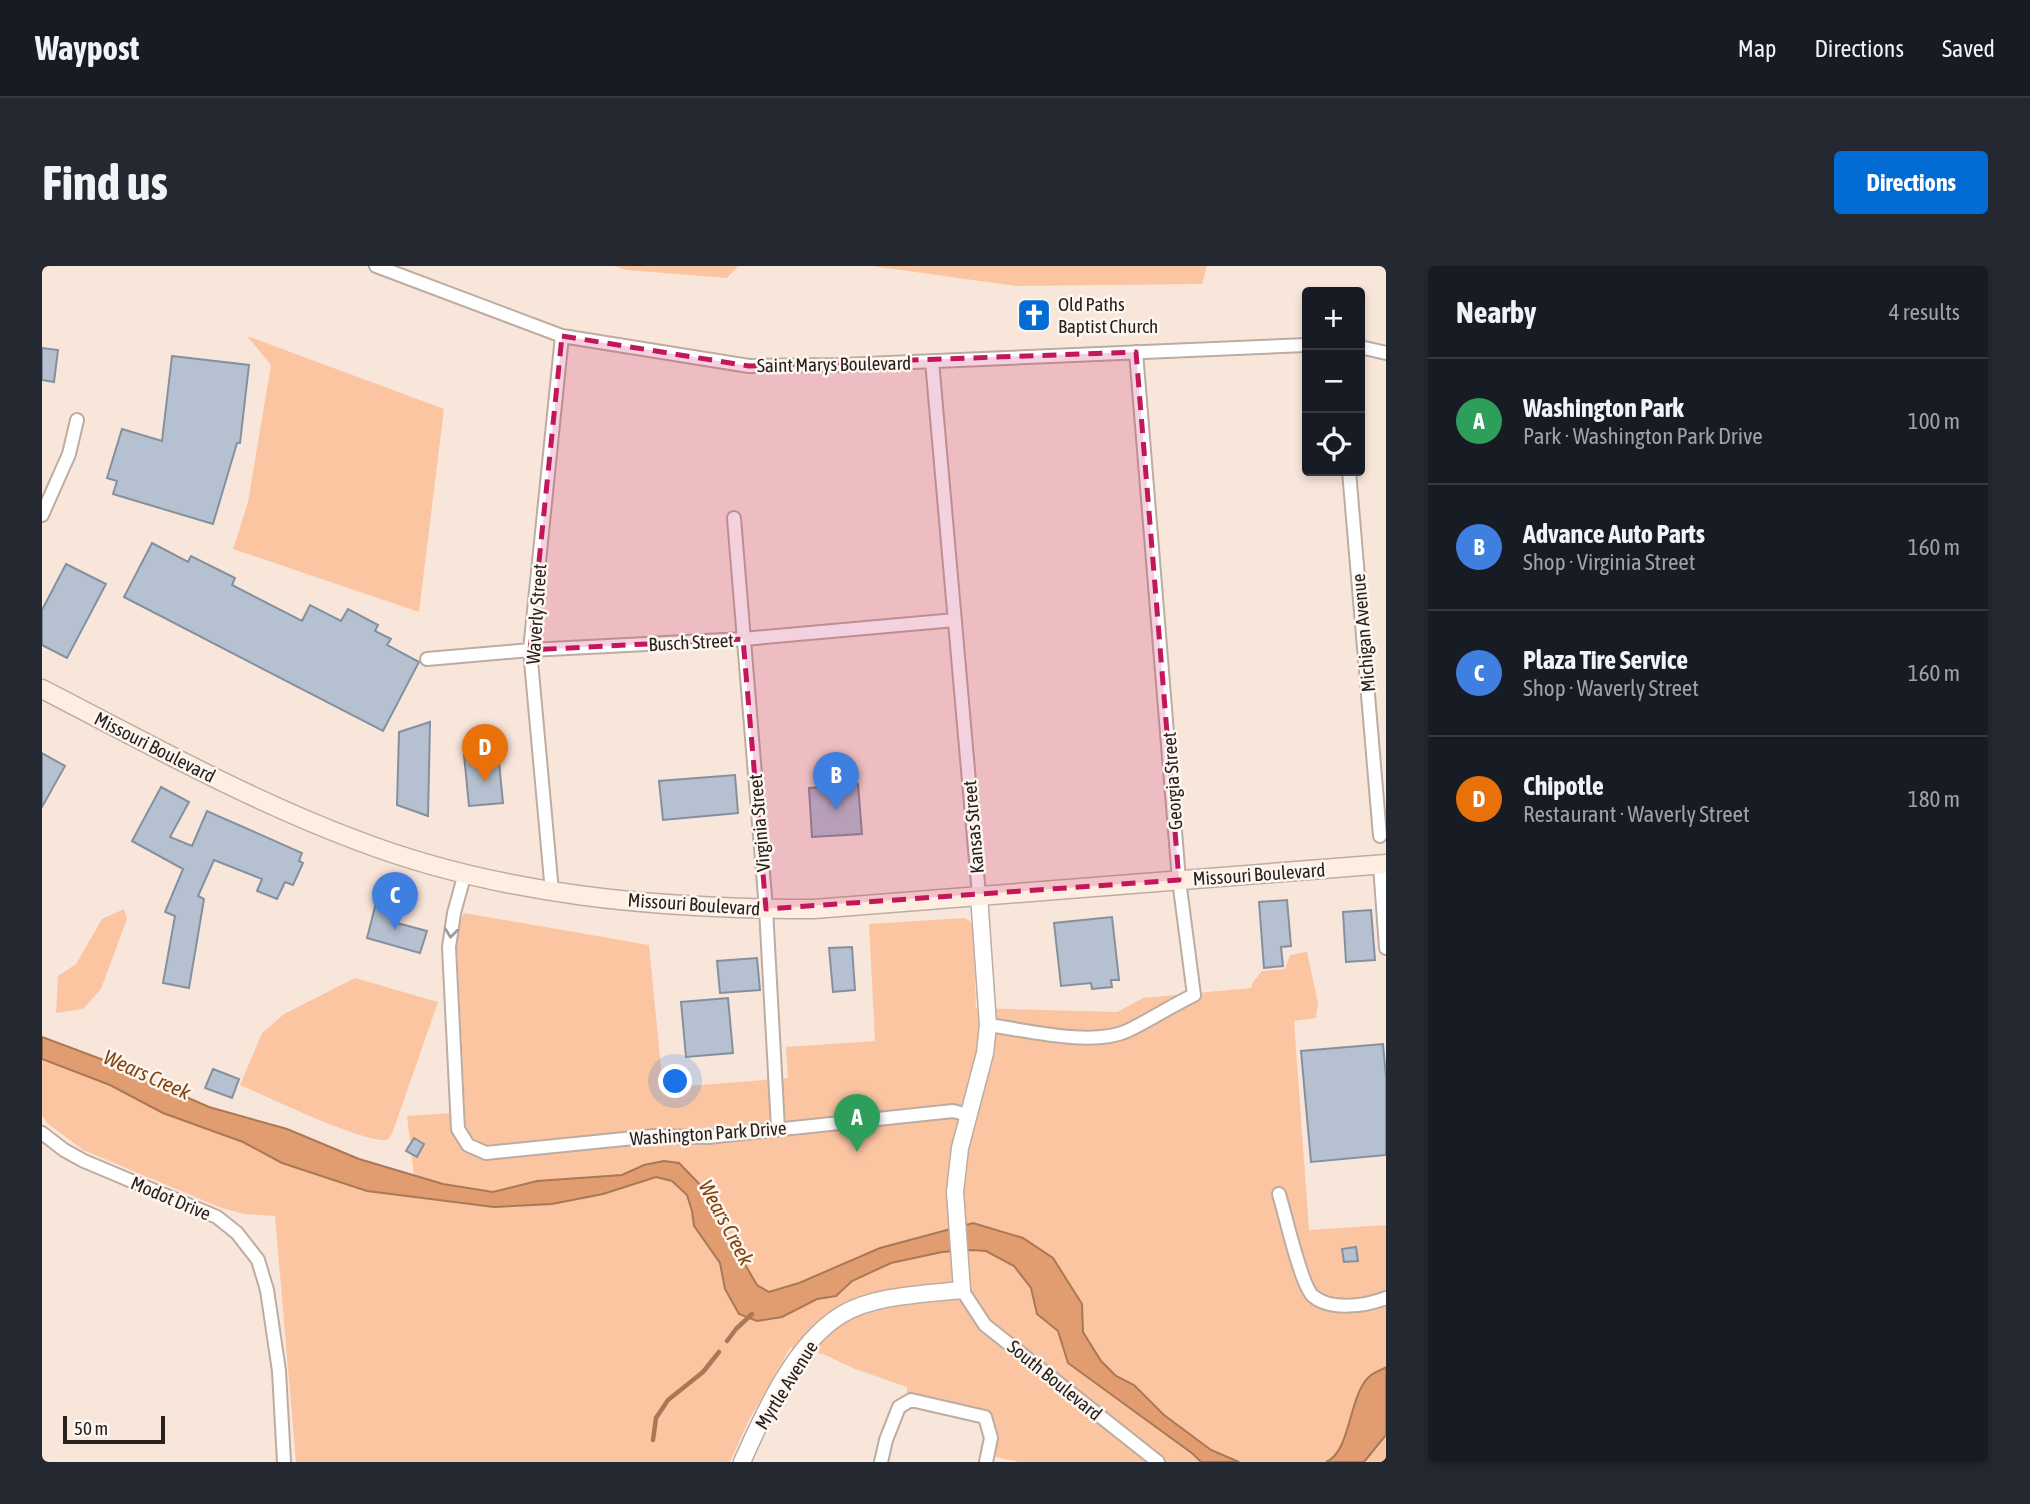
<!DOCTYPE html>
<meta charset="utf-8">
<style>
:root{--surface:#171b24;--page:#242831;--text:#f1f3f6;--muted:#9ea1a6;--line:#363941;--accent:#036cd4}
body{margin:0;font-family:"Asap Condensed",sans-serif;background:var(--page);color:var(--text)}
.controls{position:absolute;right:21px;top:21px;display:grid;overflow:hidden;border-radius:7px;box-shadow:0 4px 10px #0003}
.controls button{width:63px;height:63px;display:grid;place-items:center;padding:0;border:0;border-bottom:2px solid var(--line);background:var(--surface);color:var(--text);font:35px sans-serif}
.scale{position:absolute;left:21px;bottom:18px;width:102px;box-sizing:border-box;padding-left:7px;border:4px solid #28211d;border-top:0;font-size:19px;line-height:24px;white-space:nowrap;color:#28211d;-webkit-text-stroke:5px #fdf6f1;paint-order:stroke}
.you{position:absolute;left:634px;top:816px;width:24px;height:24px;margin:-18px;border:5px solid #fff;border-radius:50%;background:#1a73e8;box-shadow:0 0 0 10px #1a73e833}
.badge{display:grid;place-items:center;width:46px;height:46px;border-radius:50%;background:var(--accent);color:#fff;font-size:23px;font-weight:700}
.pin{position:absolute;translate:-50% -58px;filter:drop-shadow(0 2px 4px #0008)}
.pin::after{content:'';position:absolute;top:37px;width:24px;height:21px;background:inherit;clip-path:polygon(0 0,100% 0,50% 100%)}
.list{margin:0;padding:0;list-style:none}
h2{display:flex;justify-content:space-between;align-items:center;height:91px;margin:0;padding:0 28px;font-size:30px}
h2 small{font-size:23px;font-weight:400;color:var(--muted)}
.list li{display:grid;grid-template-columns:46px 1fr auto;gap:21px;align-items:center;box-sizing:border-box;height:126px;padding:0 28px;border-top:2px solid var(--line)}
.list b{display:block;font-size:26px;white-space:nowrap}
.list p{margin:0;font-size:23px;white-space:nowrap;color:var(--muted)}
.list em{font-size:23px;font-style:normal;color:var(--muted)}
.icon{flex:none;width:38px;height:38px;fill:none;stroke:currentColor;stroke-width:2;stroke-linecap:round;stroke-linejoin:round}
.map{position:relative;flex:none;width:1344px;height:1196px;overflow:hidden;border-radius:7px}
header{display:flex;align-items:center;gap:42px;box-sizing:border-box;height:98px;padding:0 35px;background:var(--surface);border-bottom:2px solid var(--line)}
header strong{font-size:33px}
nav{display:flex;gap:38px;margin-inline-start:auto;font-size:24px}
.intro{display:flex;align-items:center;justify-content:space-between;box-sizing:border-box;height:168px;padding:0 42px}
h1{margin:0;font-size:49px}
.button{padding:18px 32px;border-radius:7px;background:var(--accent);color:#fff;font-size:24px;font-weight:700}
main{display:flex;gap:42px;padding:0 42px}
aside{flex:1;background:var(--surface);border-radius:7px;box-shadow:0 4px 10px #0003}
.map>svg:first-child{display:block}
.green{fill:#fcc5a2}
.water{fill:#e19d6f;stroke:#aa7856;stroke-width:2}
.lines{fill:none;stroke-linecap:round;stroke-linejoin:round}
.stream{stroke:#aa7856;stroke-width:4.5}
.building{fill:#b5c1d0;stroke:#85909f;stroke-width:2}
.minor-casing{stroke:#bdaca1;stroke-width:16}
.tertiary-casing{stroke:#bdaca1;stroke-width:19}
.secondary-casing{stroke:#bdaca1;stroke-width:21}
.minor{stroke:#fff;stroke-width:12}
.tertiary{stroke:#fff;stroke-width:16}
.secondary{stroke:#feede1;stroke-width:18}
.oneway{stroke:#9e9b99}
.marked{fill:#c2185b;fill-opacity:0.2;stroke:#c2185b;stroke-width:5;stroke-dasharray:14 9;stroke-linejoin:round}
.labels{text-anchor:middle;stroke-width:5;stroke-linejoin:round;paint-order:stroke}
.poi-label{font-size:19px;fill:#28211d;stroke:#fdf6f1;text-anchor:start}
.street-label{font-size:19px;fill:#28211d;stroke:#fdf6f1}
.water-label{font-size:21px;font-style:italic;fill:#82440e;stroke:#fdf6f1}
</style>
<header>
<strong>Waypost</strong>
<nav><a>Map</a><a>Directions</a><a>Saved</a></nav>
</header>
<div class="intro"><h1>Find us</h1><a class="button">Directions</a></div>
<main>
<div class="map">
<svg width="1344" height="1196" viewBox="0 0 1344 1196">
<rect width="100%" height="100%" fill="#f9e6db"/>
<!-- green -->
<path class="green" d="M572,0H696L685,12L585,4Z
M830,0H1165L1160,18L974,20Z
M205,70L402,143L377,346L191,283L206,236L229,99Z
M82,643L85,653L59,723L41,743L14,747L16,710L34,698L60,653Z
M422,647L607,679L621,822L746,812L744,781L833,775L827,658L922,652L928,655L931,661L934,742L1075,746L1101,732L1209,722L1211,716L1220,705L1243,703L1248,689L1265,686L1276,737L1274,752L1252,755L1267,964L1344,959V1196H977L953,1191L954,1172L932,1144L865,1128V1121L813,1103L781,1088L748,1082L706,1156L688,1196H254L233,950L202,948L177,941L41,884L5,857L0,849V793L68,819L121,847L201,876L241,897L374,929L365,850L423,846L414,663Z
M313,712L396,736L350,868L345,874C321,877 226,831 198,819L220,767L242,748Z"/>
<!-- water -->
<path class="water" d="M0,771L91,805L119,820L167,841L245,863L317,893L401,918L451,926L495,915L580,909L602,899L622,895L637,897L669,930L683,964L715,1019L727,1026L757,1017L838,982L931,957L981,972L1011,992L1040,1038L1041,1066L1059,1095L1074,1110L1092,1119L1122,1149L1169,1184L1197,1196H1159L1151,1188L1026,1097L1016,1065L995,1048L989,1022L972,1000L944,985L930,984L900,986L849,997L810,1015L794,1030L775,1033L740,1051L715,1055L697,1048L683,1023L678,997L652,960L650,945L645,929L630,915L614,911L561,928L510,938L452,941L325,925L240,897L201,876L121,847L68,819L0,793Z
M1344,1101V1169L1322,1196H1284C1310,1185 1306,1127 1329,1109C1334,1106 1339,1104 1344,1101Z"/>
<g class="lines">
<!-- stream -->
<path class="stream" d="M685,1075L694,1063L710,1048
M611,1174L614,1152L626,1134L661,1106L677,1086"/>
</g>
<!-- building -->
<path class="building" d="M980,36H1004L1005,62H981Z
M0,82L16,84L12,116L0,114Z
M130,90L207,99L198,177H195L171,258L71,228L75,215L65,212L80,163L120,175Z
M110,277L146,296L149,290L193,312L190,319L260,355L268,339L299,355L306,343L336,359L333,365L349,373L345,379L377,396L341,465L82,331Z
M24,298L64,318L25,392L0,379V344Z
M388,456L386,550L355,539L357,466Z
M456,486L461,537L427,540L422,489Z
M0,487L23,500L0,541Z
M693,509L696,547L621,554L617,515Z
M816,518L820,568L770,571L767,522Z
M119,521L147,536L128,571L150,580L165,545L260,587L257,595L261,597L251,619L243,616L235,633L215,625L220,613L172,594L156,630L162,633L147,722L121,717L133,650L123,646L141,603L90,575Z
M1245,634L1249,680L1239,681L1241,700L1222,702L1217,636Z
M334,637L359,644L355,657L385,665L378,687L325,672Z
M1329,644L1333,694L1304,696L1301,646Z
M1070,651L1077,714H1069L1070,721L1050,723L1049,717L1019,720L1012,657Z
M810,681L813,724L791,726L787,682Z
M715,692L718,724L678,727L675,695Z
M686,732L691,787L644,791L639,736Z
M1341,778L1344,811V889L1269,896L1259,785Z
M171,803L197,813L190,832L163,822Z
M372,872L382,878L375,891L364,885Z
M1314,981L1316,995L1302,996L1300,983Z"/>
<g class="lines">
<!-- minor casing -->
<g class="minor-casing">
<path id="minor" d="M334,0L520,70L707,100L800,99L1265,79
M1318,81L1344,87
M890,95L937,629
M1307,205L1338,570
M0,249L27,188L35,154
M692,252L724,643L736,862
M385,393L488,384L701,373L913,354
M1338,599L1344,682
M423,607L412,647L407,681L416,863L426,879L444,887L612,870L666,871L911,845L926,849
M510,626L488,384L520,70
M946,759C984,764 1050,781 1085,765C1108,754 1129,740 1152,729L1137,614L1094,86
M0,867L22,884L42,895L175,951L195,967L216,994L225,1024L237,1105L242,1196
M1237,928C1243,947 1259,1020 1271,1030C1288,1045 1324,1040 1344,1032
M920,1024L943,1059L1116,1196
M839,1196L844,1174L857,1141L869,1134L943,1151L949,1172L944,1196"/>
</g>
<!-- tertiary casing -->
<g class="tertiary-casing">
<path id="tertiary" d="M700,1196C722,1147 752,1078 799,1049C831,1029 883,1028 920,1024L913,926L918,882L943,787L946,759L937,629"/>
</g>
<!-- secondary casing -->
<g class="secondary-casing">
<path id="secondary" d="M0,423C103,476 205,533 314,574C459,630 618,643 772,643L1344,598"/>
</g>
<!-- minor -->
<use href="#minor" class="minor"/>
<!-- tertiary -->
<use href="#tertiary" class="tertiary"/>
<!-- secondary -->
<use href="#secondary" class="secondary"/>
</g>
<!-- one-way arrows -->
<defs><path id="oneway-chevron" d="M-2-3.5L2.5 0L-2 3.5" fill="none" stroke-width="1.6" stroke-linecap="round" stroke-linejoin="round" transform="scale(1.75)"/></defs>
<use class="oneway" href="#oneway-chevron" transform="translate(409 667) rotate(97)"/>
<!-- marked area -->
<path class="marked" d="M520,70L707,100L1094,86L1137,614L724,643L701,373L488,384Z"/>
<!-- icons -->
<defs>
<g id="church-square" transform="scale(1.75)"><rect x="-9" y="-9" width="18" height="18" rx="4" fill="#036cd4" stroke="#fdf6f1"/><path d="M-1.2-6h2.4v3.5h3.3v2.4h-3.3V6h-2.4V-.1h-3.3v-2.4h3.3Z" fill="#fff"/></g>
</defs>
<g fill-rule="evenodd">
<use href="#church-square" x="992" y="49"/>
</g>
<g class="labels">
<!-- poi labels -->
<g class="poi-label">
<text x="1016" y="45">Old Paths<tspan x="1016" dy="22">Baptist Church</tspan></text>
</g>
<!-- street labels -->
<g class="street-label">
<text transform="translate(792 98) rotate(-1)" y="7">Saint Marys Boulevard</text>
<text transform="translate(494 348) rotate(-86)" y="7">Waverly Street</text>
<text transform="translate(1321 367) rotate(-95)" y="7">Michigan Avenue</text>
<text transform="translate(649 376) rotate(-3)" y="7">Busch Street</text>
<text transform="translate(113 481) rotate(27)" y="7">Missouri Boulevard</text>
<text transform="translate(1130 515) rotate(-94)" y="7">Georgia Street</text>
<text transform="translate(717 557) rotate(-95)" y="7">Virginia Street</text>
<text transform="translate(931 561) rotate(-95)" y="7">Kansas Street</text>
<text transform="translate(1217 608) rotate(-4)" y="7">Missouri Boulevard</text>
<text transform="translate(652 638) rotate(4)" y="7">Missouri Boulevard</text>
<text transform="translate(666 867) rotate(-4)" y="7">Washington Park Drive</text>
<text transform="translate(129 932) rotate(23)" y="7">Modot Drive</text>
<text transform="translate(1013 1114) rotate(39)" y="7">South Boulevard</text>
<text transform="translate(744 1119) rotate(-58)" y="7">Myrtle Avenue</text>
</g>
<!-- water labels -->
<g class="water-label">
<text transform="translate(105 809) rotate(24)" y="7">Wears Creek</text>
<text transform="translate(684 957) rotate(62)" y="7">Wears Creek</text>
</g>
</g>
</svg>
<div class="controls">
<button>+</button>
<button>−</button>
<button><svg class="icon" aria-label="locate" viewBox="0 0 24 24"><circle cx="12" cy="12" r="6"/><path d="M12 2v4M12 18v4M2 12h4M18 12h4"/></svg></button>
</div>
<div class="scale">50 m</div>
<div class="you"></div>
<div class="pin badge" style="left:815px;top:886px;background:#2e9e5b">A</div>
<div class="pin badge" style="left:794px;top:544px;background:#3f7fe0">B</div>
<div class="pin badge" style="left:353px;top:664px;background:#3f7fe0">C</div>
<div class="pin badge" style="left:443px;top:516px;background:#e8710a">D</div>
</div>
<aside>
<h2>Nearby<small>4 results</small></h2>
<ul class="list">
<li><span class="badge" style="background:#2e9e5b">A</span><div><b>Washington Park</b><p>Park · Washington Park Drive</p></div><em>100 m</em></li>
<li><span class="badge" style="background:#3f7fe0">B</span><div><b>Advance Auto Parts</b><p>Shop · Virginia Street</p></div><em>160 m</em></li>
<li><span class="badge" style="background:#3f7fe0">C</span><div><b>Plaza Tire Service</b><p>Shop · Waverly Street</p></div><em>160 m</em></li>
<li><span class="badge" style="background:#e8710a">D</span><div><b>Chipotle</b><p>Restaurant · Waverly Street</p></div><em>180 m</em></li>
</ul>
</aside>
</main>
